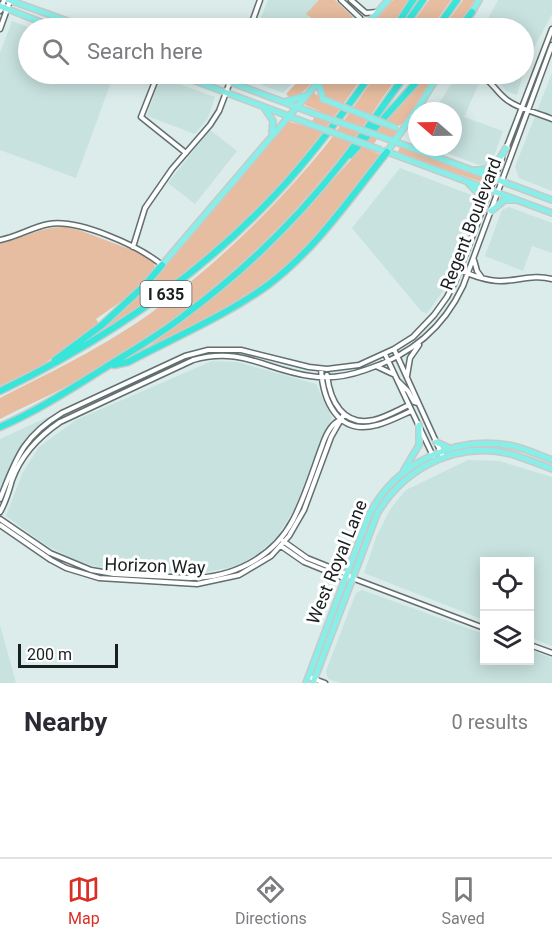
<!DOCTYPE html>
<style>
:root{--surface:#fff;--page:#f2f2f3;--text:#2b2b33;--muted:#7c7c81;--line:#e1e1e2;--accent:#d93025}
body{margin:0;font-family:Roboto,sans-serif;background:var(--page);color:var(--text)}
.controls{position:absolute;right:18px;bottom:18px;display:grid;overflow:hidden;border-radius:0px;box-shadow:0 3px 15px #0003}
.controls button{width:54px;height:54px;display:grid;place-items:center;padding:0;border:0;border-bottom:2px solid var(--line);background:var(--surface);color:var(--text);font:30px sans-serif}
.compass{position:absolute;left:408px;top:102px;width:54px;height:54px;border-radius:50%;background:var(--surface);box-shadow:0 3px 15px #0003;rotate:290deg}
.scale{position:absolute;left:18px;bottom:15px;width:100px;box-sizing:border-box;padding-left:6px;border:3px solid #191f1f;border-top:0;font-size:16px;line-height:21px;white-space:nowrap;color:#191f1f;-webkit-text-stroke:4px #fff;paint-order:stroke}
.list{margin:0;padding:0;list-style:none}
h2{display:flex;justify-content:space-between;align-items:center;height:78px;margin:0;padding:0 24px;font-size:26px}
h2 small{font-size:20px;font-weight:400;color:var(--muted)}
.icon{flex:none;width:33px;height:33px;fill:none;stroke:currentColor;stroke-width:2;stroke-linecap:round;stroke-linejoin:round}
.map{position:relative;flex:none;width:552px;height:683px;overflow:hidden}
.search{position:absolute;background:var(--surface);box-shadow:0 3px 15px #0003;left:18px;right:18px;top:18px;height:66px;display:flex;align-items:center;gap:15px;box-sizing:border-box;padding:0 21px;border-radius:33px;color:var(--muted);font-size:22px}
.sheet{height:174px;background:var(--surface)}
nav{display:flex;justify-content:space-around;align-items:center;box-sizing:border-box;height:84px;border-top:2px solid var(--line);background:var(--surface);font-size:16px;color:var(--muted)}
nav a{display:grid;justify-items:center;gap:3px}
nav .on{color:var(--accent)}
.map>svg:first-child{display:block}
.built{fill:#c8e2df}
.green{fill:#e6bda0}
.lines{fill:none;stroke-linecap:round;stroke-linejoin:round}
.minor-casing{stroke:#616f6e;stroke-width:7}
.major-casing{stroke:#c8c9c9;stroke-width:8}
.highway-casing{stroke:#c8c9c9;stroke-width:9}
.minor{stroke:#fff;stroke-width:4}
.major{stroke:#88efe8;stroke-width:5}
.highway{stroke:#38e5d9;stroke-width:6}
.major-bridge-casing{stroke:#c8c9c9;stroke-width:8;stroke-linecap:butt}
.major-bridge{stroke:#88efe8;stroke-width:5}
.labels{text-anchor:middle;stroke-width:6;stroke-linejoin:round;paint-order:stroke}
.shield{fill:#fff;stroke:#5e6262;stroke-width:1.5}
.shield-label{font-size:16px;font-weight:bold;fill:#191f1f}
.street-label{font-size:18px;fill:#191f1f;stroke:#fff}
</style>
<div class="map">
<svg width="552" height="683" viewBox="0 0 552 683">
<rect width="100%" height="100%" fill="#dbecea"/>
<!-- built -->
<path class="built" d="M268,0H322L308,17L322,28H257Z
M498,0H552V14L527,61L524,73V28H483Z
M12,21L31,28H28V74H114L76,178L0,150V53Z
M552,73V191L519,178L515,167Z
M241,74H301L283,93L242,77Z
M458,74H465L479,83L464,117L503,131L492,161L487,165L482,166L430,147H453V111H434Z
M494,74H523L517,95L506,91Z
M160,77L215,97L208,118L195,134L147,116Z
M210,130L237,151L195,204L168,183Z
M400,168L474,196L476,204L448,284L427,313L422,312L352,228Z
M509,207L552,223V253L532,246L523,271L485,256L502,210Z
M212,361L237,362L316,384L332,418L321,440L294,510L276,538L258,554L237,566L206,572L128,571L101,568L75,560L44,544L6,516L23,472L39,447L76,420Z
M48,417L53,418L24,446L0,499V439Z
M468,460L499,461L552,477V646L530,637V562H484V620L364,573L377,535L391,508L406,490Z
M362,590L484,634V660H530V650L552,658V683H341L328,679L326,671L356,593Z
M0,625L16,683H0Z"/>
<!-- green -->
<path class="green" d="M319,0H335L353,17L345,28H323L306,14Z
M393,0H411L393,28H369Z
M429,0H451L431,28H409Z
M463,0H475L457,28H443Z
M305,74H319C307,87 306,94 289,97L286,94Z
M332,74H364C320,140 267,206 205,258C165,291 122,320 77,347L140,294L287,121L308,127L319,111L305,105L304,103L314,91L316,95L320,94L321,86Z
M377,74H399C380,101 362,129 342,155C269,248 174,330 69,385C47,397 23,407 0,419V398C57,369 118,340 168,300C226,255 281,201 327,144C344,121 360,97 377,74Z
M428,74H435L403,124L398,126V130H400L394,138L381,133L370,150L381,155C346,200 312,249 265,284C228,311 186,330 145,352L144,350L227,287L287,231Z
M400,147L485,179L486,180L485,183L397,154Z
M66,227L79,230L145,255L154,262L155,270L126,298L96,319L99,324L41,366L0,386V243C24,239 40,226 66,227Z"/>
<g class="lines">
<!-- minor casing -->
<g class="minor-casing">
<path id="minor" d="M341,0L360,18L362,28
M351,0L366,13L377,12
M0,11L4,0
M250,28L260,0
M0,29L10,1
M158,74L141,117L186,153
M479,74C493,82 496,92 507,100C519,109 538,113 552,119
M506,149L552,29
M0,240C17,237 32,227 49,224C79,219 139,246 162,265
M133,247L145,208L172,169L210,125L219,111L233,74
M474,260L477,271L482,278
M459,270C472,275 486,281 500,281C519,281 533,274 552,279
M394,349L443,457
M385,354L433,456
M378,367L393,374
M321,369C323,400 337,436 377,425C389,422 400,416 411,411
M327,375C330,401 343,427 374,420C386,417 398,410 409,405
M407,376L410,358L419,345
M398,381L408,391L414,402L418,403
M0,499C16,459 22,437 62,413L185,356L208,350H241L309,367L327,369L359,365L394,349L413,337L434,315L447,297L455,282L502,158
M0,512C6,502 9,491 12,480C21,455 38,437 60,422L193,360C241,346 266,370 310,376C328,379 348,376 365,370C409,356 443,329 463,286L552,45
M0,519L50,553L91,570L114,574L190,578C232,578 273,558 293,520C305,497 313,470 322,446C325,437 330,424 340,420
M0,525L51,560L66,568L99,578L197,584L239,575L271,556L289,536L304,510L331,437L344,414
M283,541L307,558L347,574L352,578L484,628
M281,546L304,562L346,579
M530,645L552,653
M309,677L325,683"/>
</g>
<!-- major casing -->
<g class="major-casing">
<path id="major" d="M9,0L87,28
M0,6L56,28
M471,14L479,0
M364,28L388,0
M177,74L312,125
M209,74L318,115
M318,81L323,99
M284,102L304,96
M265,109L273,121L272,132
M388,139L552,200
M385,151L552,213
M387,152L420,105L439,74
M476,170C492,171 499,161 506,148
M469,184L481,196L482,210
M491,211L505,200H515
M162,265L325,74
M436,442L449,448
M404,470L419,445V425
M306,683L369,515C395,463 456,434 513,446C526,449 539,455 552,460
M313,683L377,514C401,473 446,446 494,451C514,453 533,462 552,469"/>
</g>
<!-- highway casing -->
<g class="highway-casing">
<path id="highway" d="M395,28L413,0
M403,28L423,0
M437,28L457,0
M460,28L472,12
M350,155L424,74
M55,360L102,325L145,285L162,265
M114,365L128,362C175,337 225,316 268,285C316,249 350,198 387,152
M0,391C108,339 206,272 287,182C317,148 345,111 371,74
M0,427C37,411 69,390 103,369C131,351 160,335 186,314C244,271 297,219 342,162C364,134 385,103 406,74"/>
</g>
<!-- minor -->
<use href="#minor" class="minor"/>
<!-- major -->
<use href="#major" class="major"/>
<!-- highway -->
<use href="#highway" class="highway"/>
<!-- major-bridge casing -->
<g class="major-bridge-casing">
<path id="major-bridge" d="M323,99L396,128
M318,115L388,139
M312,125L381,150"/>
</g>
<!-- major-bridge -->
<use href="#major-bridge" class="major-bridge"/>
</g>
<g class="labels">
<!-- shield labels -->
<rect class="shield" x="140.5" y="281" width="51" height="26" rx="4.5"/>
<g class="shield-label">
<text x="166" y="300">I 635</text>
</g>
<!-- street labels -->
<g class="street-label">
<text transform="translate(471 224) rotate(-69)" y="6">Regent Boulevard</text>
<text transform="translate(337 562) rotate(-68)" y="6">West Royal Lane</text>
<text transform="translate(155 566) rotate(2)" y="6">Horizon Way</text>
</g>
</g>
</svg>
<div class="controls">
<button><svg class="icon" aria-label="locate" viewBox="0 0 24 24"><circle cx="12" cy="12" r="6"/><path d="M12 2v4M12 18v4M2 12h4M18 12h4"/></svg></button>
<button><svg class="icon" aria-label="layers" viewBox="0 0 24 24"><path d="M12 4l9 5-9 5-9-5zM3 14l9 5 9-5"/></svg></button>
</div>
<svg class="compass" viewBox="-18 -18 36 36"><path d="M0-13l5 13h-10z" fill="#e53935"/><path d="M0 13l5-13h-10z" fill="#7c7c81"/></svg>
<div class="scale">200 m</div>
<div class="search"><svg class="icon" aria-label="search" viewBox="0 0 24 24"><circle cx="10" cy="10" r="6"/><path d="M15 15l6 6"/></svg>Search here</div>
</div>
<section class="sheet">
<h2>Nearby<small>0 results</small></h2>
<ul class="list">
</ul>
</section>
<nav>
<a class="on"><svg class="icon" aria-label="map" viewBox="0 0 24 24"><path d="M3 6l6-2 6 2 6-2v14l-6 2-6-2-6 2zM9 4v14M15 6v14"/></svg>Map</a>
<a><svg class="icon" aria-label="directions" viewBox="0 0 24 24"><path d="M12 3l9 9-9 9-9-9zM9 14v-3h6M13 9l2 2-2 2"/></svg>Directions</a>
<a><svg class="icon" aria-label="saved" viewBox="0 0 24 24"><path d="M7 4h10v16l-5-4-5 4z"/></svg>Saved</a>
</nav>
